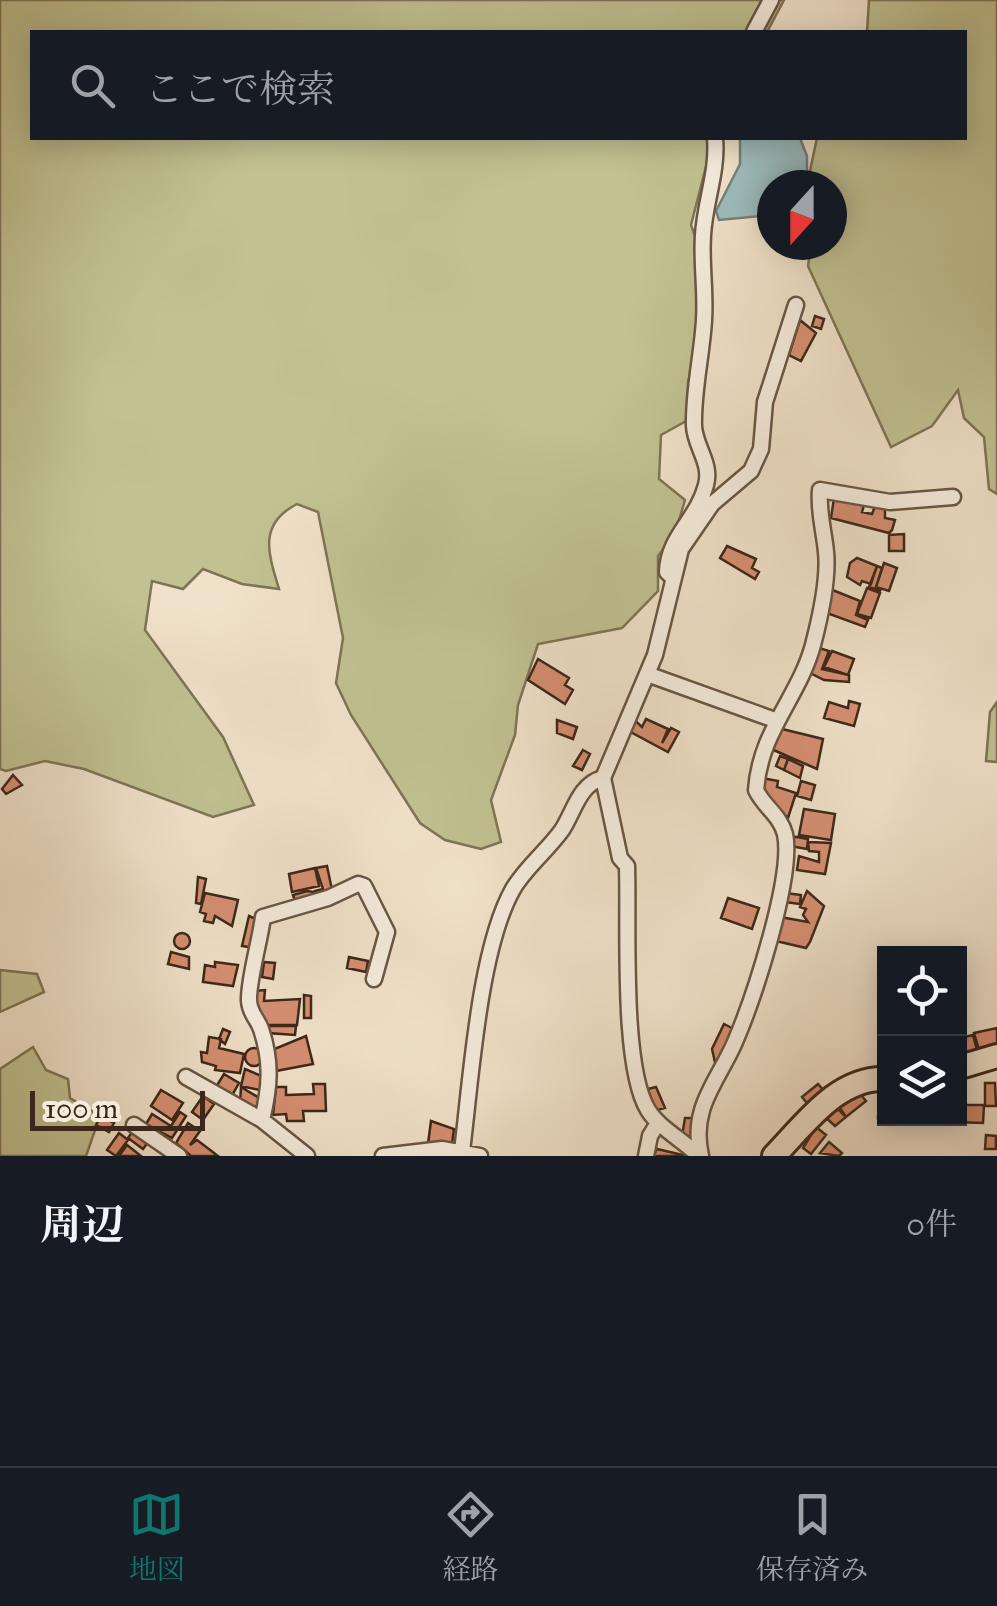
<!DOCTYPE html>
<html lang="ja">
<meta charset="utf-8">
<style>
:root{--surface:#171b24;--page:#242831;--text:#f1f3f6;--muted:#9ea1a6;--line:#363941;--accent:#0f766e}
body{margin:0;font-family:"IM FELL Great Primer","Noto Serif JP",serif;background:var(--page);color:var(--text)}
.controls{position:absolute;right:30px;bottom:30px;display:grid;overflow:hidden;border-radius:0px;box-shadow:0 5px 25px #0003}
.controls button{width:90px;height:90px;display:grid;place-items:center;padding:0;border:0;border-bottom:2px solid var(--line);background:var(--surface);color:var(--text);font:50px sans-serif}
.compass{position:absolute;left:757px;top:170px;width:90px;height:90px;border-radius:50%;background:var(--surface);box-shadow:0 5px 25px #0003;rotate:201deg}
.scale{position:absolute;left:30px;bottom:25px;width:175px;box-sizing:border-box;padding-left:10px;border:5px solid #3c2718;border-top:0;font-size:28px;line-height:35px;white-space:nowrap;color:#3c2718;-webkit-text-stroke:8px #f5ecdd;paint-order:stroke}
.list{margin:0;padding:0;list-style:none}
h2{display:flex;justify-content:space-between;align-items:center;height:130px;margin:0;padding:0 40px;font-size:42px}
h2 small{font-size:32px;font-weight:400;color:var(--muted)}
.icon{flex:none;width:55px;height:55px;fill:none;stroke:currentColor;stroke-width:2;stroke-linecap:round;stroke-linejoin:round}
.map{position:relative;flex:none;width:997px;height:1156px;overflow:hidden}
.search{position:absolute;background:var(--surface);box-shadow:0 5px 25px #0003;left:30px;right:30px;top:30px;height:110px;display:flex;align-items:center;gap:25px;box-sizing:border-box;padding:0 35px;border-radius:0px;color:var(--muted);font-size:38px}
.sheet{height:310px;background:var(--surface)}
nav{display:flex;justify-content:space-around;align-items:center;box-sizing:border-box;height:140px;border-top:2px solid var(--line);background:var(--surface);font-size:28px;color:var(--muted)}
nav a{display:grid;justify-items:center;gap:5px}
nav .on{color:var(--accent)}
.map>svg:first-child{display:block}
.green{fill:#c1c192;stroke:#7e7455;stroke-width:2.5}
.water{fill:#9cbcbe;stroke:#76807c;stroke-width:2.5}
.building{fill:#d68f73;stroke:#3c2718;stroke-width:2.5}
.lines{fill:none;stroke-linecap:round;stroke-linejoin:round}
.minor-casing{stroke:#695644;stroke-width:19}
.primary-casing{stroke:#3c2718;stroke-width:28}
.minor{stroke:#f5ecdd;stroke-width:14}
.primary{stroke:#f0e2ca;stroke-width:22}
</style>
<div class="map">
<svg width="997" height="1156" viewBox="0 0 997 1156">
<rect width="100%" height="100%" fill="#f0e2ca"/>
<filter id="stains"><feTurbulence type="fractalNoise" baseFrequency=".002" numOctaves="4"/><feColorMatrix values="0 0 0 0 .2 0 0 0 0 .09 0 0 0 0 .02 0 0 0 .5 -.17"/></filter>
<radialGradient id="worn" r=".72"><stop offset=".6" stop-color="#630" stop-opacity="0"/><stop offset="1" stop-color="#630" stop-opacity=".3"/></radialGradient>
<!-- green -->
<path class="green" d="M0,0H784L767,32H32V138H708L709,155L691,225L697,242L702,321L688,383V420L661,435L659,479L685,500L675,534L658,556V591L622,628L538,644L518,705L515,735L491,800L501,842L481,849L445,840L420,823L351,715L336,683L343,638L318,512L297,504C258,524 268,553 279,589L242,584L203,569L183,589L152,581L145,630L223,737L254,805L213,817L84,769L45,761L6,771L0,769Z
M869,0H997V494L989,489L984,437L964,418L958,390L932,426L891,447L808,266L811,245H832V185H807L817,138H964V32H867Z
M997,702V762L986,761L990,712Z
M0,970L37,974L44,992L0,1012Z
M33,1047L46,1070L68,1079L70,1098L100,1116L86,1156H0V1069Z"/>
<!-- water -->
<path class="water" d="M740,138H800L807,156V185H772V215L719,220L716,211L740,164Z"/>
<!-- building -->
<path class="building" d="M815,316L824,319L821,329L812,326Z
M800,320L816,333L801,361L789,355Z
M834,498L864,505L862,512L872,514L875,506L885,508V518L895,520L892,530L889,533L831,518Z
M904,534V551H889V535Z
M727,546L756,559L752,568L759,572L755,579L720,558Z
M857,558L877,566L871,584L862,581L860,585L847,577L850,563Z
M884,563L897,568L889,591L876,587Z
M877,566L882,568L876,587L881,591L869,587Z
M867,588L880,593L871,618L857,614Z
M830,589L860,601L856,615L868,620L865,627L824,612Z
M819,648L829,651L822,669L849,675V682L824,680L810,673Z
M832,651L854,659L848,675L824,667Z
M538,659L569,678L565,685L573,690L565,704L528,680Z
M849,701L860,704L854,726L824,718L829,702L848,708Z
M631,717L642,727L646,719L668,729L662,743L671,728L679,732L668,752L625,729Z
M557,720L577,727L573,739L557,733Z
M778,728L823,739L817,769L769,748Z
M583,750L590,754L582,770L573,766Z
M780,756L788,759L784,770L776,766Z
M788,759L803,766L800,778L784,770Z
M13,775L22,785L6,794L2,789Z
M762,778L778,781L777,787L796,793L788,818L762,793Z
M801,781L815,785L811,800L797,796Z
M804,809L835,814L831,840L799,835Z
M791,836L808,839L807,849L790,846Z
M808,842L831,843L825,874L797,870L799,856L819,862V852L809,851Z
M327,866L332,890L316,897L315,891L323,889L316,868Z
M315,868L319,886L292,892L289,874Z
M198,877L206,879L201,904L196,903Z
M307,891L314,892L315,898L296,904L293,895Z
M807,891L824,906L810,942L806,948L776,941L780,917L808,922L803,915L806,909L800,907Z
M205,893L238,900L232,926L215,916L213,923L204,921L206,914L200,912Z
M786,893L801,895L800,904L785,902Z
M728,898L759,908L752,929L721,918Z
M249,916L258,920L255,948L242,946Z
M174 941a8 8 0 1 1 16 0a8 8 0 1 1-16 0Z
M171,952L189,957V969L168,964Z
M349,957L368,961L366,972L347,968Z
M215,962L238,965L233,986L203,982L205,965L215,967Z
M264,962L275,963L273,979L262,977Z
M265,990L264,1001L300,999L297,1025H266L255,1015L253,991Z
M304,995L311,996V1018H304Z
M724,1024L734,1029L716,1067L712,1049Z
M269,1026H296L295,1035L268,1033Z
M997,1028V1048L980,1053L974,1033Z
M223,1029L230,1032L225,1044L219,1039Z
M973,1035L978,1054L961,1056L960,1038Z
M306,1036L313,1064L276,1071L272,1050Z
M209,1037L221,1039L219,1048L244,1054L240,1073L215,1070L216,1066L202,1062L201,1052L207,1053Z
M245 1057a9 9 0 1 1 18 0a9 9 0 1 1-18 0Z
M245,1069L266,1078L264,1091L241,1086Z
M224,1074L239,1083L230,1099L216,1087Z
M985,1083H995L996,1106H985Z
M313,1084H325L326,1111H303L304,1121H287L286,1114L273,1115L276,1087H286V1095L314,1094Z
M818,1084L825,1092L810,1107L802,1097Z
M241,1087L261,1099L257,1108L240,1104Z
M656,1087L665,1108L654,1111L648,1089Z
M161,1090L183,1103L172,1120L151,1106Z
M857,1090L866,1101L846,1117L838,1105Z
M203,1096L214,1104L203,1120L192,1112Z
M879,1099L884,1100V1118H878Z
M834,1105L846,1117L835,1126L823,1115Z
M960,1105H984L983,1123L955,1122L960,1118Z
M180,1112L186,1116L172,1138L146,1124L152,1114L171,1126Z
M101,1116L114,1123L109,1132L96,1125Z
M685,1118H692L694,1139L682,1136Z
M431,1121L454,1129L452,1144H428Z
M188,1123L200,1131L190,1145L197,1140L218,1156H191L176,1143Z
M816,1127L826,1135L811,1154L803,1148Z
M133,1131L148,1142L143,1149L128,1138Z
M119,1133L128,1140L116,1156L107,1150Z
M986,1135L996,1136V1149H985Z
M829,1142L842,1153L839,1156L820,1153Z
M655,1143L654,1154L657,1149L687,1156H647Z
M127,1145L141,1156H119Z"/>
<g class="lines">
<!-- minor casing -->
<g class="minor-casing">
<path id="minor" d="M754,32L771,0
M673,578L667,572C668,536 697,520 706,485C712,463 695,447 694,426C693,391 702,355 704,320C706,292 701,263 703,235C705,201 718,172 715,138
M647,674L775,720
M603,778L620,858L627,866C629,923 621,1066 648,1110C659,1128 683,1140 699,1156
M186,1077L262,1120L307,1156
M262,1120C270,1087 272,1062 261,1029C257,1018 250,1014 249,1001C248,981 260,941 263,917L328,898L358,884L364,886L387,932L374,979
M134,1125L179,1156
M462,1151C471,1080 479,949 513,889C526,867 547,851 562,830C574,812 579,784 603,778L655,655L681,549L712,504L751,471L761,449L765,402L796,305
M383,1156L442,1149L480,1156
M646,1156L650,1136L658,1123
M701,1156C690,1108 717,1083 735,1042C753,1000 794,877 785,834C780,815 764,807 756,790C760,731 799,697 813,645C820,618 829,580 826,552C824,530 818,512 820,490L890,502L953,497"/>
</g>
<!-- primary casing -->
<g class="primary-casing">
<path id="primary" d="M960,1067L997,1056
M774,1156C805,1124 837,1078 884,1079"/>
</g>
<!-- minor -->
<use href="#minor" class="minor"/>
<!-- primary -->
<use href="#primary" class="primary"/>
</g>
<rect width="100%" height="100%" filter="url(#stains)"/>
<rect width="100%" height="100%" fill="url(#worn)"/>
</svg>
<div class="controls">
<button><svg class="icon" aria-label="locate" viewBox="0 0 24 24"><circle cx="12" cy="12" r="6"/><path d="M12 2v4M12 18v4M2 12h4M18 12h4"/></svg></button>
<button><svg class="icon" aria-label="layers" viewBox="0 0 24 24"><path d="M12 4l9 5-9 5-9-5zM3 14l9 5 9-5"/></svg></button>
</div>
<svg class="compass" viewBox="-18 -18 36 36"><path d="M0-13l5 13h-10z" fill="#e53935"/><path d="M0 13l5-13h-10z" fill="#9ea1a6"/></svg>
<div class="scale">100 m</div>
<div class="search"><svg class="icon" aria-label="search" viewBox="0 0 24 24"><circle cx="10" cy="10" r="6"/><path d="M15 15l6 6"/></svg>ここで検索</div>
</div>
<section class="sheet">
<h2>周辺<small>0件</small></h2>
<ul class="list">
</ul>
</section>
<nav>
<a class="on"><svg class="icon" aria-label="map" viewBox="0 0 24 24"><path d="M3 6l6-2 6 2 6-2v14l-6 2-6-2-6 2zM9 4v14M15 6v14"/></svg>地図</a>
<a><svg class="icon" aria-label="directions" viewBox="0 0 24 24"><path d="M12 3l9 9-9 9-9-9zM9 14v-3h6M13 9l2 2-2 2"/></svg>経路</a>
<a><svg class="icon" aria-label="saved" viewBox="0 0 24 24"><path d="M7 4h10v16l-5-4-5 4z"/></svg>保存済み</a>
</nav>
